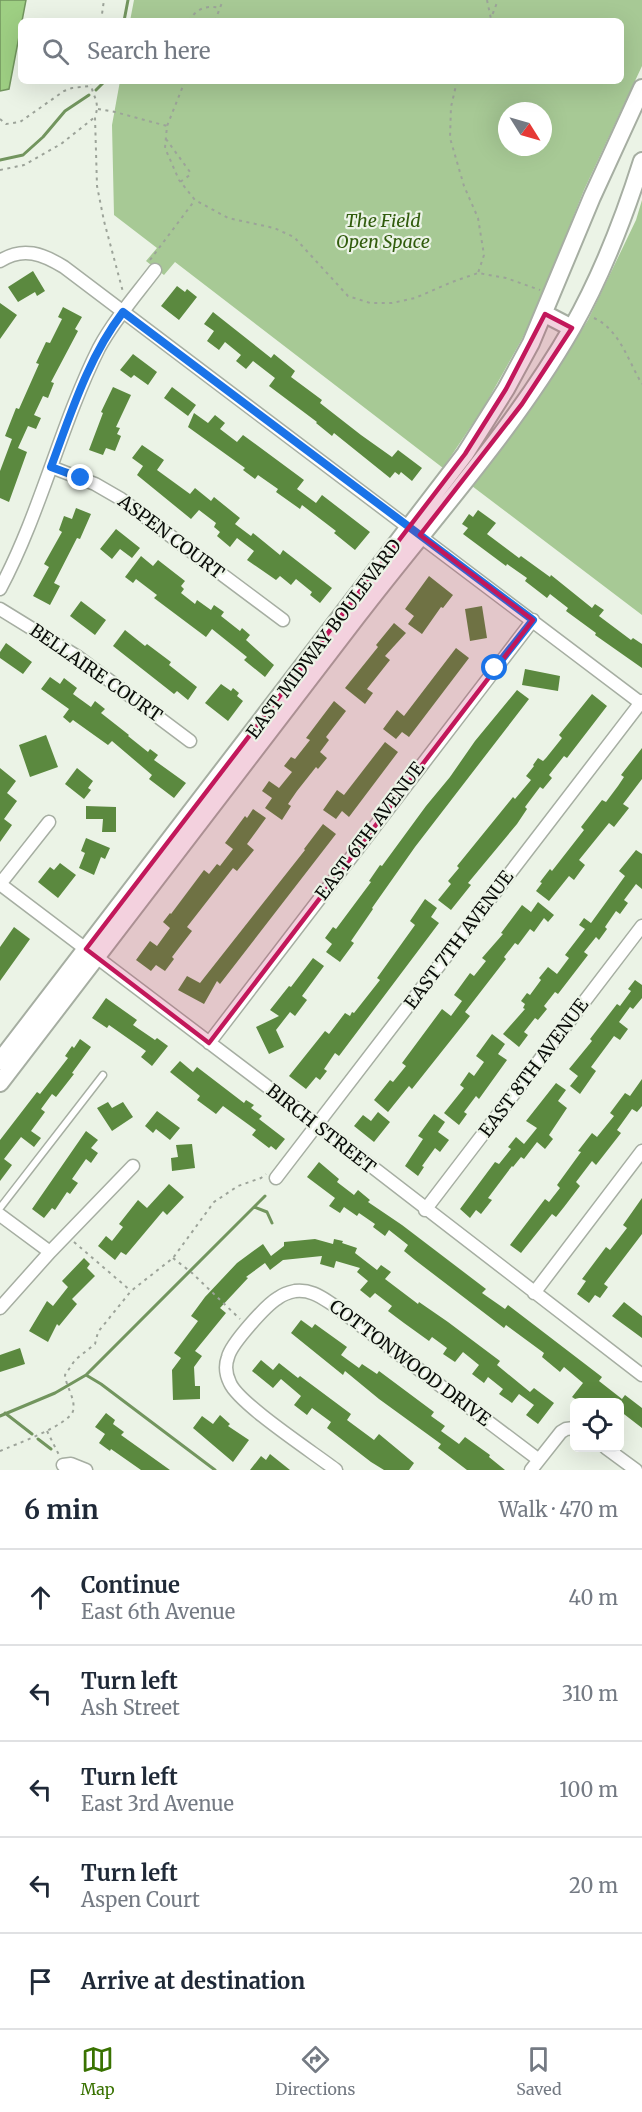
<!DOCTYPE html>
<meta charset="utf-8">
<style>
:root{--surface:#fff;--page:#f6f6f7;--text:#1f2937;--muted:#747a83;--line:#e0e1e3;--accent:#397200}
body{margin:0;font-family:Merriweather,serif;background:var(--page);color:var(--text)}
.controls{position:absolute;right:18px;bottom:18px;display:grid;overflow:hidden;border-radius:9px;box-shadow:0 6px 24px #0002}
.controls button{width:54px;height:54px;display:grid;place-items:center;padding:0;border:0;border-bottom:2px solid var(--line);background:var(--surface);color:var(--text);font:30px sans-serif}
.compass{position:absolute;left:498px;top:102px;width:54px;height:54px;border-radius:50%;background:var(--surface);box-shadow:0 6px 24px #0002;rotate:127deg}
.stop{position:absolute;width:18px;height:18px;margin:-14px;border:4px solid #1a73e8;border-radius:50%;background:#fff}
.stop.end{background:#1a73e8;border-color:#fff;box-shadow:0 2px 6px #0008}
.list{margin:0;padding:0;list-style:none}
h2{display:flex;justify-content:space-between;align-items:center;height:78px;margin:0;padding:0 24px;font-size:26px}
h2 small{font-size:20px;font-weight:400;color:var(--muted)}
.list li{display:grid;grid-template-columns:39px 1fr auto;gap:18px;align-items:center;box-sizing:border-box;height:96px;padding:0 24px;border-top:2px solid var(--line)}
.list b{display:block;font-size:22px;white-space:nowrap}
.list p{margin:0;font-size:20px;white-space:nowrap;color:var(--muted)}
.list em{font-size:20px;font-style:normal;color:var(--muted)}
.icon{flex:none;width:33px;height:33px;fill:none;stroke:currentColor;stroke-width:2;stroke-linecap:round;stroke-linejoin:round}
.map{position:relative;flex:none;width:642px;height:1470px;overflow:hidden}
.search{position:absolute;background:var(--surface);box-shadow:0 6px 24px #0002;left:18px;right:18px;top:18px;height:66px;display:flex;align-items:center;gap:15px;box-sizing:border-box;padding:0 21px;border-radius:9px;color:var(--muted);font-size:22px}
.sheet{height:558px;background:var(--surface)}
nav{display:flex;justify-content:space-around;align-items:center;box-sizing:border-box;height:84px;border-top:2px solid var(--line);background:var(--surface);font-size:16px;color:var(--muted)}
nav a{display:grid;justify-items:center;gap:3px}
nav .on{color:var(--accent)}
.map>svg:first-child{display:block}
.green{fill:#a7c995;fill-rule:evenodd}
.water{fill:#9ecf83;stroke:#72955e;stroke-width:1.5}
.lines{fill:none;stroke-linecap:round;stroke-linejoin:round}
.stream{stroke:#72955e;stroke-width:3}
.building{fill:#5b893f}
.lane-casing{stroke:#a6aea2;stroke-width:9}
.street-casing{stroke:#a6aea2;stroke-width:15}
.secondary-casing{stroke:#a6aea2;stroke-width:20}
.path{stroke:#9ca399;stroke-width:2;stroke-dasharray:3 4.5;stroke-linecap:butt}
.lane{stroke:#fff;stroke-width:6}
.street{stroke:#fff;stroke-width:12}
.secondary{stroke:#fff;stroke-width:16}
.route{stroke:#1a73e8;stroke-width:8}
.marked{fill:#c2185b;fill-opacity:0.2;stroke:#c2185b;stroke-width:4.5;stroke-linejoin:round}
.labels{text-anchor:middle;stroke-width:4.5;stroke-linejoin:round;paint-order:stroke}
.park-label{font-size:18px;font-style:italic;fill:#315c0d;stroke:#ebf3e6}
.street-label{font-size:18px;fill:#0a0d09;stroke:#ebf3e6}
</style>
<div class="map">
<svg width="642" height="1470" viewBox="0 0 642 1470">
<rect width="100%" height="100%" fill="#ebf3e6"/>
<!-- green -->
<path class="green" d="M134,0H642V66L584,190L538,306L522,339L484,407L443,468L175,262L164,275L146,261L157,248L114,215L112,125L120,81H621V21H130ZM507,111H543V147H507Z
M642,200V615L472,486L532,407L588,320L636,220Z"/>
<!-- water -->
<path class="water" d="M0,0H26L9,89L0,91Z"/>
<g class="lines">
<!-- stream -->
<path class="stream" d="M124,21L128,0
M96,90L105,81
M0,160L23,155L43,137L65,111L89,95
M254,1207L267,1212L272,1223
M86,1375L101,1384L215,1470
M5,1413L32,1434
M0,1416L55,1393L86,1375L265,1196
M38,1439L51,1449"/>
</g>
<!-- building -->
<path class="building" d="M33,271L45,291L37,296L35,292L18,302L8,287Z
M177,286L185,292L187,289L197,297L179,320L161,306Z
M0,303L17,315L0,339Z
M63,307L82,317L75,329L78,331L51,382L54,383L48,398L43,396L34,415L41,418L36,429L28,426L18,448L27,452L9,502L0,498V471L12,439L5,436L16,408L19,409L39,364L36,363L46,342L50,343L62,319L58,317Z
M213,312L271,358L274,354L295,371L291,377L322,400L320,403L361,435L392,457L398,450L422,468L412,481L401,472L399,475L395,472L390,478L334,433L332,436L316,423L317,422L269,386L275,378L253,361L246,369L236,361L241,355L225,342L219,350L207,341L214,331L204,324Z
M133,354L157,372L148,385L134,375L131,378L120,370Z
M113,387L131,395L116,427L120,428L117,434L121,436L115,451L106,448L103,455L89,450L103,413L101,412Z
M172,387L196,405L188,416L164,398Z
M194,413L208,423L215,415L225,423L220,429L237,442L243,435L304,480L297,489L316,503L322,495L370,532L355,550L334,533L336,531L302,505L300,509L276,492L278,489L258,475L255,479L243,470L245,468L188,427Z
M142,445L164,460L157,470L190,494L195,488L211,501L214,497L240,518L235,524L251,536L253,533L280,555L283,550L332,588L320,603L310,595L312,592L296,579L291,585L280,576L276,580L247,560L254,551L237,538L230,547L217,536L220,532L214,527L216,523L199,510L191,519L137,475L143,466L132,458Z
M76,508L91,514L80,539L77,538L54,583L60,586L50,605L33,596L49,567L44,564L62,532L59,530L64,516L72,519Z
M478,510L496,523L487,534L519,558L521,556L550,577L551,575L592,608L595,604L604,610L599,616L631,640L633,638L642,644V668L595,635L596,633L566,611L568,608L550,594L547,598L525,581L527,578L507,564L506,566L463,534L468,528L462,524L469,514L473,517Z
M116,529L140,548L132,558L120,549L112,559L100,549Z
M141,556L153,566L158,560L185,581L181,586L184,589L181,593L195,604L197,600L211,610L214,605L224,612L221,616L240,631L242,628L250,635L246,640L274,665L265,677L244,660L247,657L212,629L206,637L154,598L157,595L136,579L133,583L125,577Z
M429,576L453,595L443,608L441,607L422,634L408,624L414,616L405,609Z
M81,601L106,620L95,635L70,616Z
M482,606L487,638L470,641L465,609Z
M394,623L406,633L385,656L390,660L367,689L373,693L365,704L345,688L378,647L376,645Z
M125,630L145,646L147,644L171,662L169,665L197,687L188,700L177,691L174,694L113,646Z
M6,643L32,662L23,674L0,658V652Z
M456,648L469,658L409,737L402,732L396,739L383,729L397,710L404,716Z
M525,669L560,676L558,691L522,685Z
M50,677L60,684L64,678L77,688L73,694L91,707L95,701L105,709L101,713L129,735L128,736L148,752L150,749L158,755L154,760L186,783L174,798L149,779L152,775L112,741L108,745L73,720L70,723L63,717L69,709L41,689Z
M221,684L231,691L233,688L239,693L237,696L243,701L228,721L205,703Z
M517,690L529,699L415,847L372,908L373,909L351,941L354,943L340,962L326,952L332,944L325,938L333,927L336,929L371,882L369,881L380,865L382,866L426,806L450,777L475,741Z
M592,694L607,706L567,758L564,756L549,775L552,778L543,789L540,787L525,807L527,809L517,824L468,883L471,885L451,910L438,900L451,884L448,881L459,868L457,866L513,797L515,799L531,780L526,776L534,766L533,765L538,758L543,761L546,758L562,738L559,735Z
M334,701L346,711L326,737L329,740L320,752L327,758L318,769L316,767L297,791L288,804L291,806L282,820L265,808L272,798L262,791L269,781L279,788L292,772L284,766L291,757L295,759L310,740L306,738Z
M46,735L58,767L30,777L19,745Z
M385,742L398,752L349,817L342,811L336,819L323,810L337,790L344,795Z
M642,748V779L623,804L629,808L614,827L609,823L579,860L585,865L574,880L569,876L549,901L536,891L542,883L540,882L550,869L552,871L584,830L581,827L602,800L606,802L618,786L624,777L621,775Z
M0,768L16,781L7,793L17,801L4,819L12,825L0,842Z
M77,768L93,781L88,788L91,790L84,799L65,784Z
M86,806L116,807V832H102L103,819H86Z
M253,809L266,818L247,844L254,850L237,871L233,868L187,927L192,931L172,957L174,959L165,971L156,965L151,971L136,960L150,941L157,946L170,928L163,922L170,913L171,914L204,870L209,874L217,864L220,866L233,849L225,843L245,816L247,818Z
M323,824L336,834L220,984L217,981L204,1004L178,990L187,976L200,983L305,850L304,849Z
M86,838L110,848L105,859L101,857L94,875L79,868L85,853L81,851Z
M636,850L642,854V889L636,884L624,900L628,903L620,914L616,911L605,927L607,929L599,940L596,937L584,952L588,955L558,994L555,992L544,1006L547,1009L538,1020L535,1018L524,1032L528,1035L519,1047L503,1034L525,1009L523,1008L525,1004L521,1001L527,993L530,995L541,980L539,978L548,967L557,974L569,958L565,955L585,929L579,925L584,918L591,923L625,876L619,871Z
M60,863L76,875L58,898L38,882L50,867L54,870Z
M425,899L437,908L431,917L439,923L339,1056L335,1053L324,1069L327,1071L320,1080L316,1077L306,1089L289,1076L325,1031L329,1034L345,1013L350,1016L352,1012L354,1013L380,980L377,978L415,925L410,921Z
M538,902L554,915L548,922L544,918L534,932L530,929L518,945L515,943L504,957L506,959L465,1012L470,1016L412,1089L409,1086L388,1112L374,1100L390,1080L393,1082L406,1066L402,1063L442,1009L451,1016L462,1001L454,995L470,973L474,976L486,961L482,958L503,934L501,933L522,905L531,912Z
M14,927L30,939L0,981V947Z
M313,958L324,966L302,996L307,1000L295,1016L290,1012L276,1030L284,1047L269,1054L256,1027L279,1016L270,1010L289,986L291,987Z
M635,980L642,985V998L633,1009L630,1007L619,1022L628,1029L620,1040L614,1036L591,1067L596,1071L580,1094L570,1086L578,1076L569,1069L592,1041L590,1039L617,1004L620,1006L631,991L628,989Z
M106,998L137,1020L133,1025L155,1040L157,1038L168,1046L152,1066L141,1057L146,1051L109,1025L107,1028L92,1018Z
M492,1034L505,1044L498,1054L507,1060L479,1099L476,1096L464,1112L467,1114L459,1125L444,1113L464,1088L460,1085L469,1072L474,1076L484,1062L476,1056Z
M80,1039L91,1047L72,1073L74,1074L56,1097L52,1094L41,1109L45,1112L31,1131L41,1138L34,1147L21,1137L4,1159L12,1165L0,1181V1140L37,1092L40,1094L68,1058L65,1056L72,1046L74,1048Z
M180,1061L193,1072L197,1067L244,1103L246,1100L254,1105L251,1108L262,1116L259,1119L285,1139L276,1150L271,1146L269,1148L252,1135L256,1130L223,1106L216,1114L197,1100L200,1096L170,1072Z
M642,1079V1106L637,1112L632,1109L617,1130L621,1133L596,1165L592,1161L576,1182L580,1186L564,1207L556,1217L552,1214L521,1253L510,1245L545,1199L549,1202L560,1188L557,1185L581,1152L578,1151L592,1133L597,1137L614,1116L610,1113L625,1093L630,1096Z
M556,1083L566,1090L558,1101L567,1108L549,1135L553,1139L545,1149L537,1142L524,1159L521,1157L513,1167L512,1166L488,1198L492,1200L481,1214L476,1210L470,1218L460,1209L495,1162L499,1164L511,1149L508,1147L516,1137L524,1144L537,1128L526,1121Z
M108,1102L112,1108L123,1102L133,1117L112,1131L97,1108Z
M157,1111L180,1128L170,1140L156,1129L153,1133L145,1126Z
M378,1112L390,1122L374,1142L354,1126L363,1115L371,1121Z
M434,1114L445,1122L438,1132L449,1140L440,1152L435,1148L422,1166L424,1167L418,1176L405,1166L423,1139L418,1136Z
M86,1131L98,1140L91,1148L98,1153L91,1163L86,1159L72,1179L78,1183L70,1194L67,1192L55,1210L52,1208L44,1218L32,1209Z
M192,1144L195,1168L172,1171L171,1158L178,1157L176,1145Z
M319,1162L339,1179L337,1182L354,1195L358,1190L370,1200L368,1202L402,1225L486,1289L482,1293L505,1309L508,1305L602,1377L599,1381L622,1399L625,1395L642,1408V1428L620,1411V1402H580L572,1397L583,1383L564,1367L560,1372L542,1357L544,1353L506,1325L504,1328L415,1260L404,1251L408,1245L389,1230L385,1236L373,1227L375,1224L359,1213L357,1216L344,1207L340,1213L329,1206L335,1198L307,1177Z
M169,1184L184,1197L167,1215L163,1211L126,1255L121,1252L115,1260L98,1246L106,1236L112,1241L123,1227L119,1224L138,1200L147,1208Z
M642,1198V1234L604,1284L608,1287L600,1298L595,1295L589,1303L577,1294L586,1281L582,1279L606,1247L610,1250L627,1228L623,1225Z
M315,1239L333,1244L334,1239L343,1241L342,1243L357,1248L355,1253L377,1270L381,1265L391,1272L385,1279L418,1304L419,1302L448,1322L500,1361L497,1365L530,1392L534,1388L554,1403L538,1424L526,1415L534,1405L519,1394L512,1403L499,1394L503,1389L488,1377L484,1383L472,1374L479,1365L463,1352L455,1362L443,1354L447,1348L432,1337L429,1341L404,1323L388,1311L392,1306L375,1293L370,1298L360,1290L368,1281L357,1272L360,1268L336,1261L334,1268L320,1264L322,1256L283,1260L270,1270L265,1263L246,1277L248,1278L220,1308L226,1313L195,1351L202,1356L194,1367L195,1386H200V1399L173,1400L172,1370L181,1358L174,1353L198,1321L191,1316L205,1297L237,1263L263,1244L271,1256L284,1246V1242Z
M84,1258L90,1264L87,1268L95,1276L72,1299L77,1304L59,1326L57,1324L48,1342L29,1331L47,1301L53,1306L68,1287L62,1281Z
M624,1302L642,1316V1338L612,1316Z
M301,1320L312,1328L315,1324L347,1347L341,1355L359,1368L362,1364L377,1374L379,1371L434,1412L431,1416L445,1426L441,1431L459,1444L465,1437L490,1455L489,1457L505,1470H467L438,1448L441,1444L379,1399L345,1371L343,1375L291,1333Z
M20,1348L25,1364L0,1372V1355Z
M261,1360L273,1370L279,1363L298,1378L300,1376L351,1414L347,1420L374,1440L379,1434L414,1463L409,1470H384L371,1462L327,1428L331,1422L312,1408L307,1415L294,1405L301,1396L281,1379L273,1388L252,1371Z
M106,1413L115,1420L113,1424L124,1432L121,1435L170,1470H141L111,1449L110,1451L99,1443L105,1434L95,1427Z
M220,1415L230,1424L228,1426L249,1440L233,1462L193,1428L202,1416L213,1424Z
M270,1454L290,1470H250L261,1456L266,1460Z"/>
<g class="lines">
<!-- lane casing -->
<g class="lane-casing">
<path id="lane" d="M0,1208L103,1075"/>
</g>
<!-- street casing -->
<g class="street-casing">
<path id="street" d="M0,261C23,246 43,254 64,267L642,704
M51,467L95,484L121,499L283,620
M0,589C41,512 60,426 99,348C114,320 136,295 155,270
M0,609L78,657L190,741
M0,884L318,1125L642,1375
M0,884L49,822
M209,1043L533,620
M276,1178L642,701
M425,1210L642,926
M0,1215L50,1252
M534,1293L642,1151
M0,1308L50,1252L133,1166
M606,1448L636,1470
M63,1465L71,1464L86,1470
M336,1470C314,1453 239,1404 230,1383C226,1375 225,1365 228,1357C231,1344 266,1305 278,1298C282,1295 290,1292 295,1291C310,1289 321,1297 332,1304L539,1460
M531,1470L561,1432L566,1429L574,1428"/>
</g>
<!-- secondary casing -->
<g class="secondary-casing">
<path id="secondary" d="M545,314L572,328
M0,1061L465,454L506,389L531,343L592,197L642,88
M0,1083C119,926 239,770 359,614C431,520 513,431 572,328C602,275 624,218 642,161"/>
</g>
<!-- path -->
<path class="path" d="M487,0L491,19
M101,21L104,0
M189,21C197,8 206,5 221,8
M215,21L223,0
M490,21L498,0
M91,81C91,96 101,100 95,117L97,186L104,221L123,292
M185,81L167,126L165,148L179,180L195,200L228,218L274,228L294,237L348,296L370,303H392L415,298L452,282L478,273L506,278L540,290
M457,81L451,107L450,138L464,186L478,218L484,255L478,273
M98,109L115,112L167,126
M0,119L6,124L20,122L64,91L72,88L90,86
M166,139L190,172V175L180,182
M0,170L24,165L61,144L95,117
M150,260L195,200
M594,318C620,330 628,361 642,384
M74,1242L131,1291
M173,1258L192,1273L240,1319
M47,1431L59,1455
M0,1451C14,1445 69,1425 73,1411C76,1399 66,1387 65,1375L75,1360L95,1344L98,1332L131,1291L173,1258L214,1202L238,1186L261,1178L266,1174"/>
<!-- lane -->
<use href="#lane" class="lane"/>
<!-- street -->
<use href="#street" class="street"/>
<!-- secondary -->
<use href="#secondary" class="secondary"/>
</g>
<g class="lines">
<!-- route -->
<path class="route" d="M81,478L51,467C71,413 88,358 123,312L533,620L495,668"/>
</g>
<!-- marked area -->
<path class="marked" d="M545,314L572,328L522,404L420,535L533,620L209,1043L86,949L465,454L506,389Z"/>
<g class="labels">
<!-- park labels -->
<g class="park-label">
<text x="383" y="227">The Field<tspan x="383" dy="21">Open Space</tspan></text>
</g>
<!-- street labels -->
<g class="street-label">
<text transform="translate(171 537) rotate(37)" y="6">ASPEN COURT</text>
<text transform="translate(324 639) rotate(-53)" y="6">EAST MIDWAY BOULEVARD</text>
<text transform="translate(96 673) rotate(35)" y="6">BELLAIRE COURT</text>
<text transform="translate(370 831) rotate(-53)" y="6">EAST 6TH AVENUE</text>
<text transform="translate(459 940) rotate(-53)" y="6">EAST 7TH AVENUE</text>
<text transform="translate(534 1068) rotate(-53)" y="6">EAST 8TH AVENUE</text>
<text transform="translate(321 1129) rotate(38)" y="6">BIRCH STREET</text>
<text transform="translate(410 1363) rotate(37)" y="6">COTTONWOOD DRIVE</text>
</g>
</g>
</svg>
<div class="controls">
<button><svg class="icon" aria-label="locate" viewBox="0 0 24 24"><circle cx="12" cy="12" r="6"/><path d="M12 2v4M12 18v4M2 12h4M18 12h4"/></svg></button>
</div>
<svg class="compass" viewBox="-18 -18 36 36"><path d="M0-13l5 13h-10z" fill="#e53935"/><path d="M0 13l5-13h-10z" fill="#747a83"/></svg>
<div class="stop" style="left:495px;top:668px"></div>
<div class="stop end" style="left:81px;top:478px"></div>
<div class="search"><svg class="icon" aria-label="search" viewBox="0 0 24 24"><circle cx="10" cy="10" r="6"/><path d="M15 15l6 6"/></svg>Search here</div>
</div>
<section class="sheet">
<h2>6 min<small>Walk · 470 m</small></h2>
<ul class="list">
<li><svg class="icon" aria-label="ahead" viewBox="0 0 24 24"><path d="M12 20V5M6 11l6-6 6 6"/></svg><div><b>Continue</b><p>East 6th Avenue</p></div><em>40 m</em></li>
<li><svg class="icon" aria-label="left" viewBox="0 0 24 24"><path d="M17 20v-9H6M10 6l-5 5 5 5"/></svg><div><b>Turn left</b><p>Ash Street</p></div><em>310 m</em></li>
<li><svg class="icon" aria-label="left" viewBox="0 0 24 24"><path d="M17 20v-9H6M10 6l-5 5 5 5"/></svg><div><b>Turn left</b><p>East 3rd Avenue</p></div><em>100 m</em></li>
<li><svg class="icon" aria-label="left" viewBox="0 0 24 24"><path d="M17 20v-9H6M10 6l-5 5 5 5"/></svg><div><b>Turn left</b><p>Aspen Court</p></div><em>20 m</em></li>
<li><svg class="icon" aria-label="arrive" viewBox="0 0 24 24"><path d="M6 21V4h12l-3 4 3 4H6"/></svg><div><b>Arrive at destination</b></div></li>
</ul>
</section>
<nav>
<a class="on"><svg class="icon" aria-label="map" viewBox="0 0 24 24"><path d="M3 6l6-2 6 2 6-2v14l-6 2-6-2-6 2zM9 4v14M15 6v14"/></svg>Map</a>
<a><svg class="icon" aria-label="directions" viewBox="0 0 24 24"><path d="M12 3l9 9-9 9-9-9zM9 14v-3h6M13 9l2 2-2 2"/></svg>Directions</a>
<a><svg class="icon" aria-label="saved" viewBox="0 0 24 24"><path d="M7 4h10v16l-5-4-5 4z"/></svg>Saved</a>
</nav>
